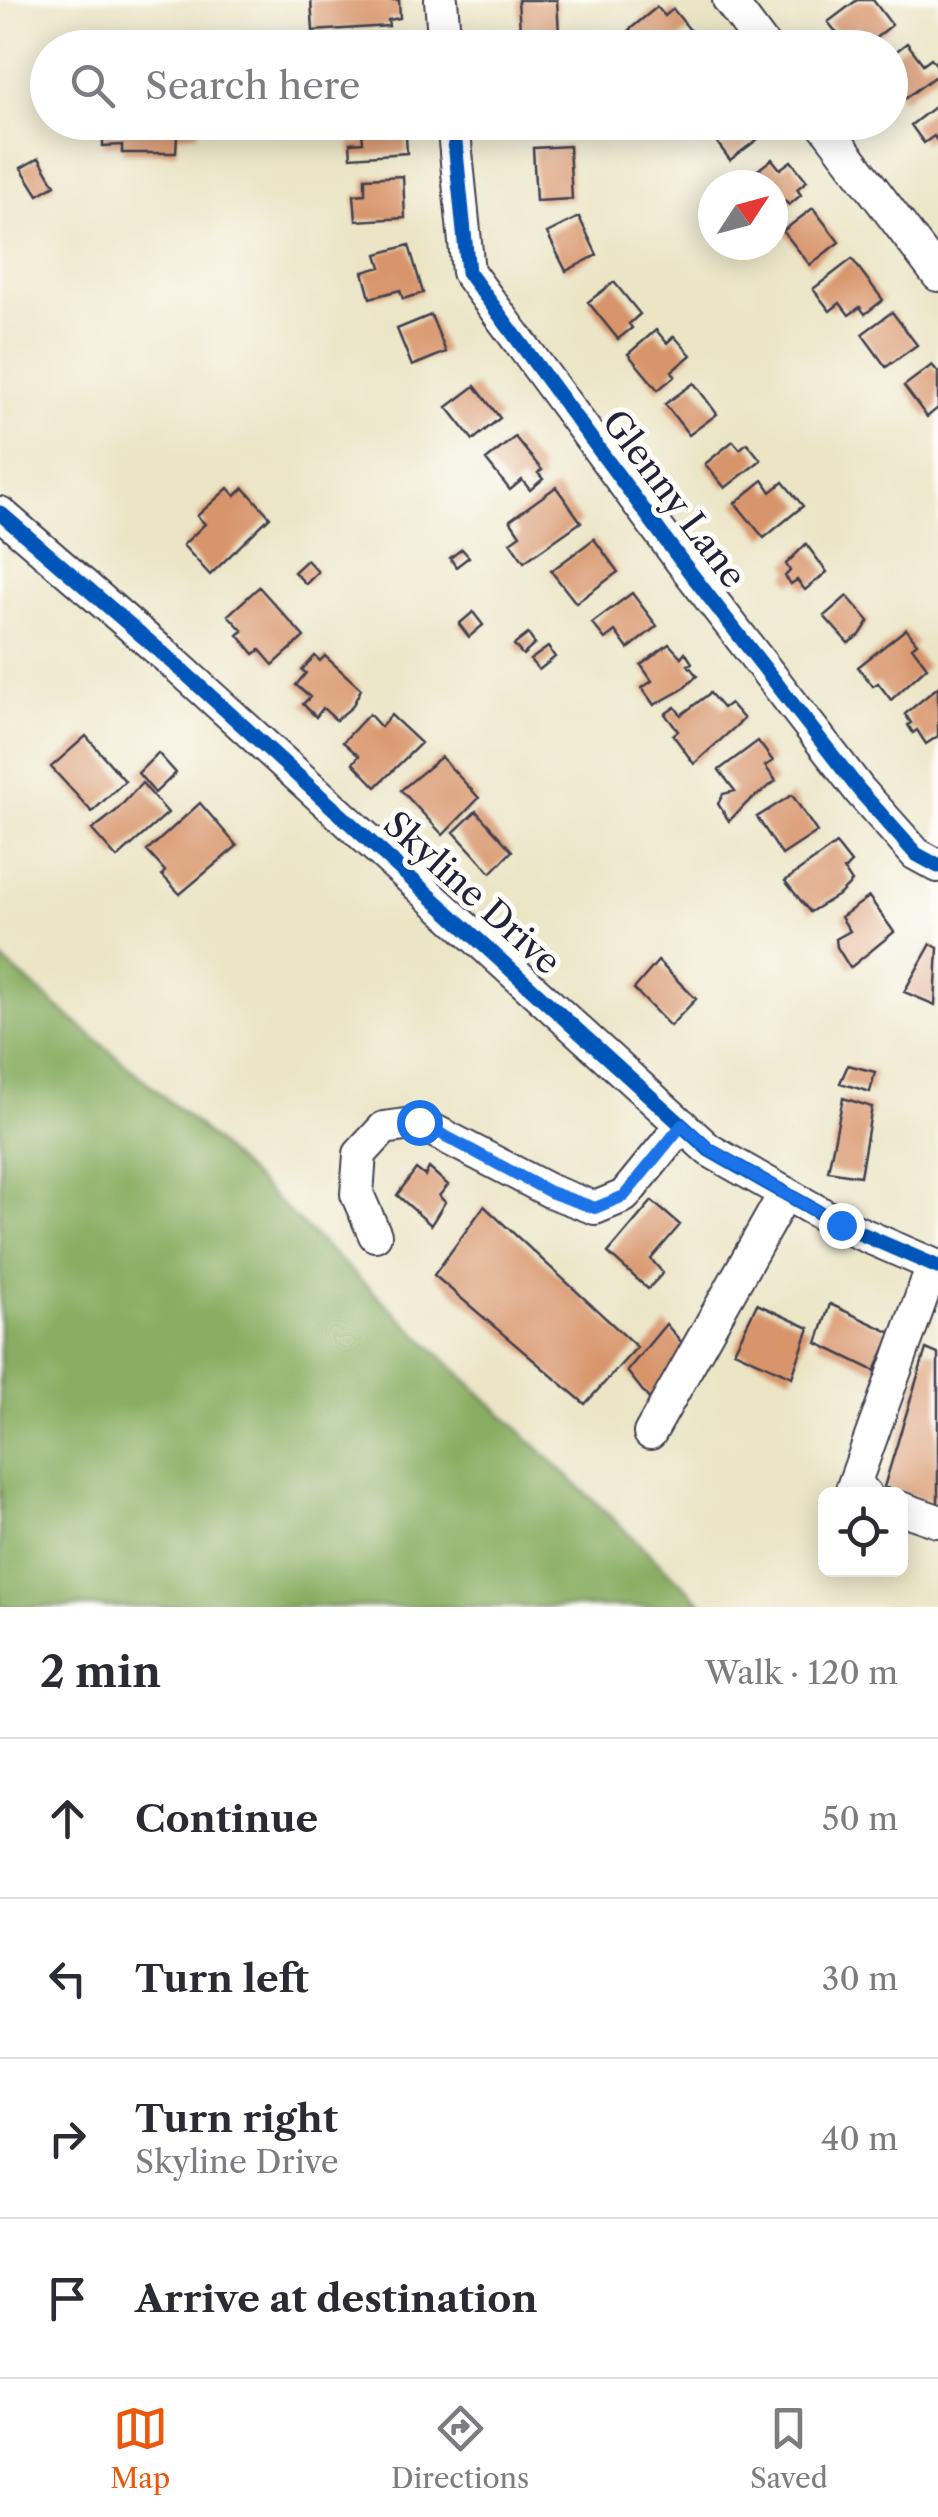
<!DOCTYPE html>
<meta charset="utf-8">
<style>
:root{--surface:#fff;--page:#f2f2f3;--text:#2b2b33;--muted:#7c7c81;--line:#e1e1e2;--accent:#ea580c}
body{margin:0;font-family:"Libre Caslon Text",serif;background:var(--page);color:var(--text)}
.controls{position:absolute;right:30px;bottom:30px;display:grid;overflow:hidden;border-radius:15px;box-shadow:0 5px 25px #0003}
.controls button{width:90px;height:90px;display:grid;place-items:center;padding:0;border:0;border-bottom:2px solid var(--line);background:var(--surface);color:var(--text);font:50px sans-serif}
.compass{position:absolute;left:698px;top:170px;width:90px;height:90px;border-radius:50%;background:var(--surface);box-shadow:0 5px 25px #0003;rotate:54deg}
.stop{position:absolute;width:30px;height:30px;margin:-22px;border:8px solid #1a73e8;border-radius:50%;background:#fff}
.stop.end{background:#1a73e8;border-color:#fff;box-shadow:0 2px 10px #0008}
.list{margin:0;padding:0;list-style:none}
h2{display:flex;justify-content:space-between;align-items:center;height:130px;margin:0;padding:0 40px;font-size:42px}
h2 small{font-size:32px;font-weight:400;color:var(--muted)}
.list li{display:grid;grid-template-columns:65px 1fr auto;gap:30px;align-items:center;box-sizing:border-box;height:160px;padding:0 40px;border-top:2px solid var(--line)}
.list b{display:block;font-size:38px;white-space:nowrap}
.list p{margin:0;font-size:32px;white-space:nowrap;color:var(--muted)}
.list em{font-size:32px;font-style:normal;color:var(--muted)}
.icon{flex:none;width:55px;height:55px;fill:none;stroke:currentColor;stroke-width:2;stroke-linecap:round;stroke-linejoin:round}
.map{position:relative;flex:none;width:938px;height:1607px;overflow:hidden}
.search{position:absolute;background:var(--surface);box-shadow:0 5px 25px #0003;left:30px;right:30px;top:30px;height:110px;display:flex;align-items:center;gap:25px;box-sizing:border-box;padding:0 35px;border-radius:55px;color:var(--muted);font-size:38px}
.sheet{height:770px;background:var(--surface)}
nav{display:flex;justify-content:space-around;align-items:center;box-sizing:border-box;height:140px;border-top:2px solid var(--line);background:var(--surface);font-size:28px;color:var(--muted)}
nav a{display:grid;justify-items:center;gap:5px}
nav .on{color:var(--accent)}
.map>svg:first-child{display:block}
.forest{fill:#89ad62;stroke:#56684e;stroke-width:2.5}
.building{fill:#d8946a}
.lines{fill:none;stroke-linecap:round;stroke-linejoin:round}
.minor-casing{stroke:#403f50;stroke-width:36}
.minor{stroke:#fff;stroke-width:32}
.cycleway-casing{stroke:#fdfcf7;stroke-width:21}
.cycleway{stroke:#0057b8;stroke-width:15}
.route{stroke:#1a73e8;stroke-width:12}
.labels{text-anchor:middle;stroke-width:10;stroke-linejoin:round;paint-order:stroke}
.street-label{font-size:35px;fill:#22223b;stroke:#fdfcf7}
</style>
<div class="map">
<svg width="938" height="1607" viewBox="0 0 938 1607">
<rect width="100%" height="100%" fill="#fdfcf7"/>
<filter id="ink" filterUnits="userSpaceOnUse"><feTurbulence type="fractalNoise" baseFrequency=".01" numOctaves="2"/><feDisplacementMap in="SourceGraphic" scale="20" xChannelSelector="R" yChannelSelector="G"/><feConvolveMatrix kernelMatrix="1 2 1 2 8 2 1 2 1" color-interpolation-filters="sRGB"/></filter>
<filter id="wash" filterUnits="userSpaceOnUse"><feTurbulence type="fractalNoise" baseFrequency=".0048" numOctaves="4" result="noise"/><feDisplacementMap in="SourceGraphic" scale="40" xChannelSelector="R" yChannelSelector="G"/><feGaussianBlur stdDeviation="2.25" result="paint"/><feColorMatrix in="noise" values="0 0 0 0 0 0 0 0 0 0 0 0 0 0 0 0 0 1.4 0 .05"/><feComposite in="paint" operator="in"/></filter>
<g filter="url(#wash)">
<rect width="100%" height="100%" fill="#ebe5c6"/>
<!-- forest -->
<path class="forest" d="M0,958L195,1123L706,1607H0Z"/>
<g id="blocks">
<!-- building -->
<path class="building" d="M311,0H399L400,18L388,20L389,26L313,31Z
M518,0H557L559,34L546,35L547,45L521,46Z
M857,0H873L892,25L863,48L856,41L848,47L828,22Z
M657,7L665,16L673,9L690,30L669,48H643L629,30Z
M907,43L923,64L931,58L938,67V74L903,100L895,90L890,94V56Z
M938,104V142L934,136L924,143L911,125Z
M198,122V134L177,136L176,153H122V145L103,146V124Z
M361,122H399L400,136H406L407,153L351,157L350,143L363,142Z
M716,122H745L758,139L730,160L707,129Z
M569,146L572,199L536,201L533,148Z
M39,158L55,185L38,195L21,168Z
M772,159L780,169L791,161L807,181L797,189L801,195L789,205L785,201L773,210V185H749L745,180Z
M403,176L405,218L356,221L354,195L365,194V178Z
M813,208L839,242L810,265L783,231Z
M579,217L597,255L566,271L547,233Z
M409,245L423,293L403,299L400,290L370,298L363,272L381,267L377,254Z
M852,259L883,300L865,314L860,307L849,315L840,303L830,311L813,289Z
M614,282L640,314L629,324L632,328L618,339L588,302Z
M892,312L917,345L886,367L862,334Z
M431,315L446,352L412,366L397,329Z
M656,330L667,343L674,336L691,355L672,371L675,376L658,390L628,354Z
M932,365L938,372V408L927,417L904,386Z
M694,383L717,414L689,435L665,404Z
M475,386L500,418L473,440L447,407Z
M515,437L542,470L538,473L543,479L530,490L522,480L510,490L486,460Z
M733,441L740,449L747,443L761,460L725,488L705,464Z
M763,480L771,492L783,482L803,506L764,538L735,503Z
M556,487L581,522L524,562L510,542L520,535L510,520Z
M228,488L235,496L244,488L270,517L210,575L183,545L205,524L197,516Z
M594,539L618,572L576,603L551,571Z
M806,544L827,572L805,590L797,580L791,584L785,576L790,571L786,564Z
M462,549L469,557L456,567L450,558Z
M307,560L318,572L306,584L294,572Z
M259,587L304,637L273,665L260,650L254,654L238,635L243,631L228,615Z
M632,593L657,626L628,649L615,631L605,639L592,623Z
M847,596L869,621L860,635L848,643L824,616Z
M473,612L483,625L469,637L459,624Z
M906,629L917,643L912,647L927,667L891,700L878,683L873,686L858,667Z
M528,634L535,644L523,655L514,645Z
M669,644L681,657L685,652L692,663L688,665L697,676L683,689L654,705L642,688L652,681L641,665Z
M548,647L555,657L539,670L530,660Z
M315,656L320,661L325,656L361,689L352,707L336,720L323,708L316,717L303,704L310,697L296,685L306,673L302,670Z
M938,687V736L926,744L917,730L913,733L908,725L911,723L905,714Z
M710,693L723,708L730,703L744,719L694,764L673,735L678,731L665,714L675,707L681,715Z
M369,714L381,727L391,715L421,743L376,787L353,763L359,756L343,742Z
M86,736L125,781L92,812L51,767Z
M758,741L773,761L765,766L776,781L748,802L729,821L718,804L723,794L735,791L719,770Z
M158,753L176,773L155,793L138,773Z
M441,757L479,798L443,835L401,790Z
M142,783L168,813L117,858L92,830L116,811Z
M792,795L817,832L782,855L757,817Z
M200,803L237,846L180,894L162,875L165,871L147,851Z
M476,811L512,851L491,873L454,832Z
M836,844L851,863L844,870L852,882L840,894L810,912L785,881Z
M869,897L894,932L850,968L837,947L836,939L850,931L841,917Z
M931,944L938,948L935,1005L904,992Z
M658,961L696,999L670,1026L634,989Z
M848,1065L875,1072L870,1092L840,1083Z
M843,1098L872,1107L860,1176L828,1171Z
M429,1168L448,1185L439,1196L445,1202L431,1225L397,1195L416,1169L425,1176Z
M652,1201L680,1225L651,1259L663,1273L648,1289L608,1253Z
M484,1206L637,1347L585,1404L434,1275Z
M757,1304L809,1328L792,1377L734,1351Z
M830,1304L892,1333L875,1371L817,1343Z
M666,1324L688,1350L649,1399L627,1371Z
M926,1349L938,1354V1505L884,1487Z"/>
</g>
</g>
<g filter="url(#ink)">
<use href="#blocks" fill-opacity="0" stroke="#403f50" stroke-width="2.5"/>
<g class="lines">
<!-- minor casing -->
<g class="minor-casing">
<path id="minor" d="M441,0L445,48
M729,0L765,48
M453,122L468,272L682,562L860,791L916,854L938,866
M822,122L938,275
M0,513L175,664L709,1150L841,1225L938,1267
M375,1235L357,1194L360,1154L384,1128L419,1123L550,1191L595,1208L624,1196L682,1125
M650,1433L785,1193
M865,1494L852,1490L933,1265
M900,1508L938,1521"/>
</g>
<!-- minor -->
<use href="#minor" class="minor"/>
<!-- cycleway casing -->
<g class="cycleway-casing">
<path id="cycleway" d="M453,122L468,272L682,562L860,791L916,854L938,866
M0,513L175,664L709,1150L841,1225L938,1267"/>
</g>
<!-- cycleway -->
<use href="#cycleway" class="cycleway"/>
</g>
</g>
<g class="lines" filter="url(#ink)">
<!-- route -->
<path class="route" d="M419,1122L550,1192L595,1208L624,1196L682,1125L710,1150L841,1225"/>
</g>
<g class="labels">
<!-- street labels -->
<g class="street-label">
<text transform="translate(674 499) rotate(53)" y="12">Glenny Lane</text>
<text transform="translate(472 893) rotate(42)" y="12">Skyline Drive</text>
</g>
</g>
</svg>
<div class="controls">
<button><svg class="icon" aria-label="locate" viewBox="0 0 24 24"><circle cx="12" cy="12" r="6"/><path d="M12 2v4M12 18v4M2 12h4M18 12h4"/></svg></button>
</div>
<svg class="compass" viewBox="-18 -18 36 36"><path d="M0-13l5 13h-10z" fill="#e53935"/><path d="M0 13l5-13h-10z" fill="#7c7c81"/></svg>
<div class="stop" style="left:419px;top:1122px"></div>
<div class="stop end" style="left:841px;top:1225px"></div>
<div class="search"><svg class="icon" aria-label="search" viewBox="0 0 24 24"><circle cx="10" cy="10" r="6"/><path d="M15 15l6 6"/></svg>Search here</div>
</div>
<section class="sheet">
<h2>2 min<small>Walk · 120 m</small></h2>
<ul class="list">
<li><svg class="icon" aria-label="ahead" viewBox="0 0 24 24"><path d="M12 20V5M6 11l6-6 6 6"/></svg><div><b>Continue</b></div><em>50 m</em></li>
<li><svg class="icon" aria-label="left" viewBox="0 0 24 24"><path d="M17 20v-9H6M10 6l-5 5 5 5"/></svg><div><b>Turn left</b></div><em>30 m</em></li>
<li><svg class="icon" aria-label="right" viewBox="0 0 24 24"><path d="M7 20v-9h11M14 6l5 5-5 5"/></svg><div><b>Turn right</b><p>Skyline Drive</p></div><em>40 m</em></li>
<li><svg class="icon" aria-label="arrive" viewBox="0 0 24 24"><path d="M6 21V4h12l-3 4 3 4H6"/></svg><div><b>Arrive at destination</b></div></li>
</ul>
</section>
<nav>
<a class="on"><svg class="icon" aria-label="map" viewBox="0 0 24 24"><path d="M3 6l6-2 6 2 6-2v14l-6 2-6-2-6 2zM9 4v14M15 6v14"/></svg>Map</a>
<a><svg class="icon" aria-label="directions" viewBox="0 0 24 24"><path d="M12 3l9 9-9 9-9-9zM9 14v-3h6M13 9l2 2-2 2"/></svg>Directions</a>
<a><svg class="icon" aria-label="saved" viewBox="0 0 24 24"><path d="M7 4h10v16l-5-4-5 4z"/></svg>Saved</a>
</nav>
